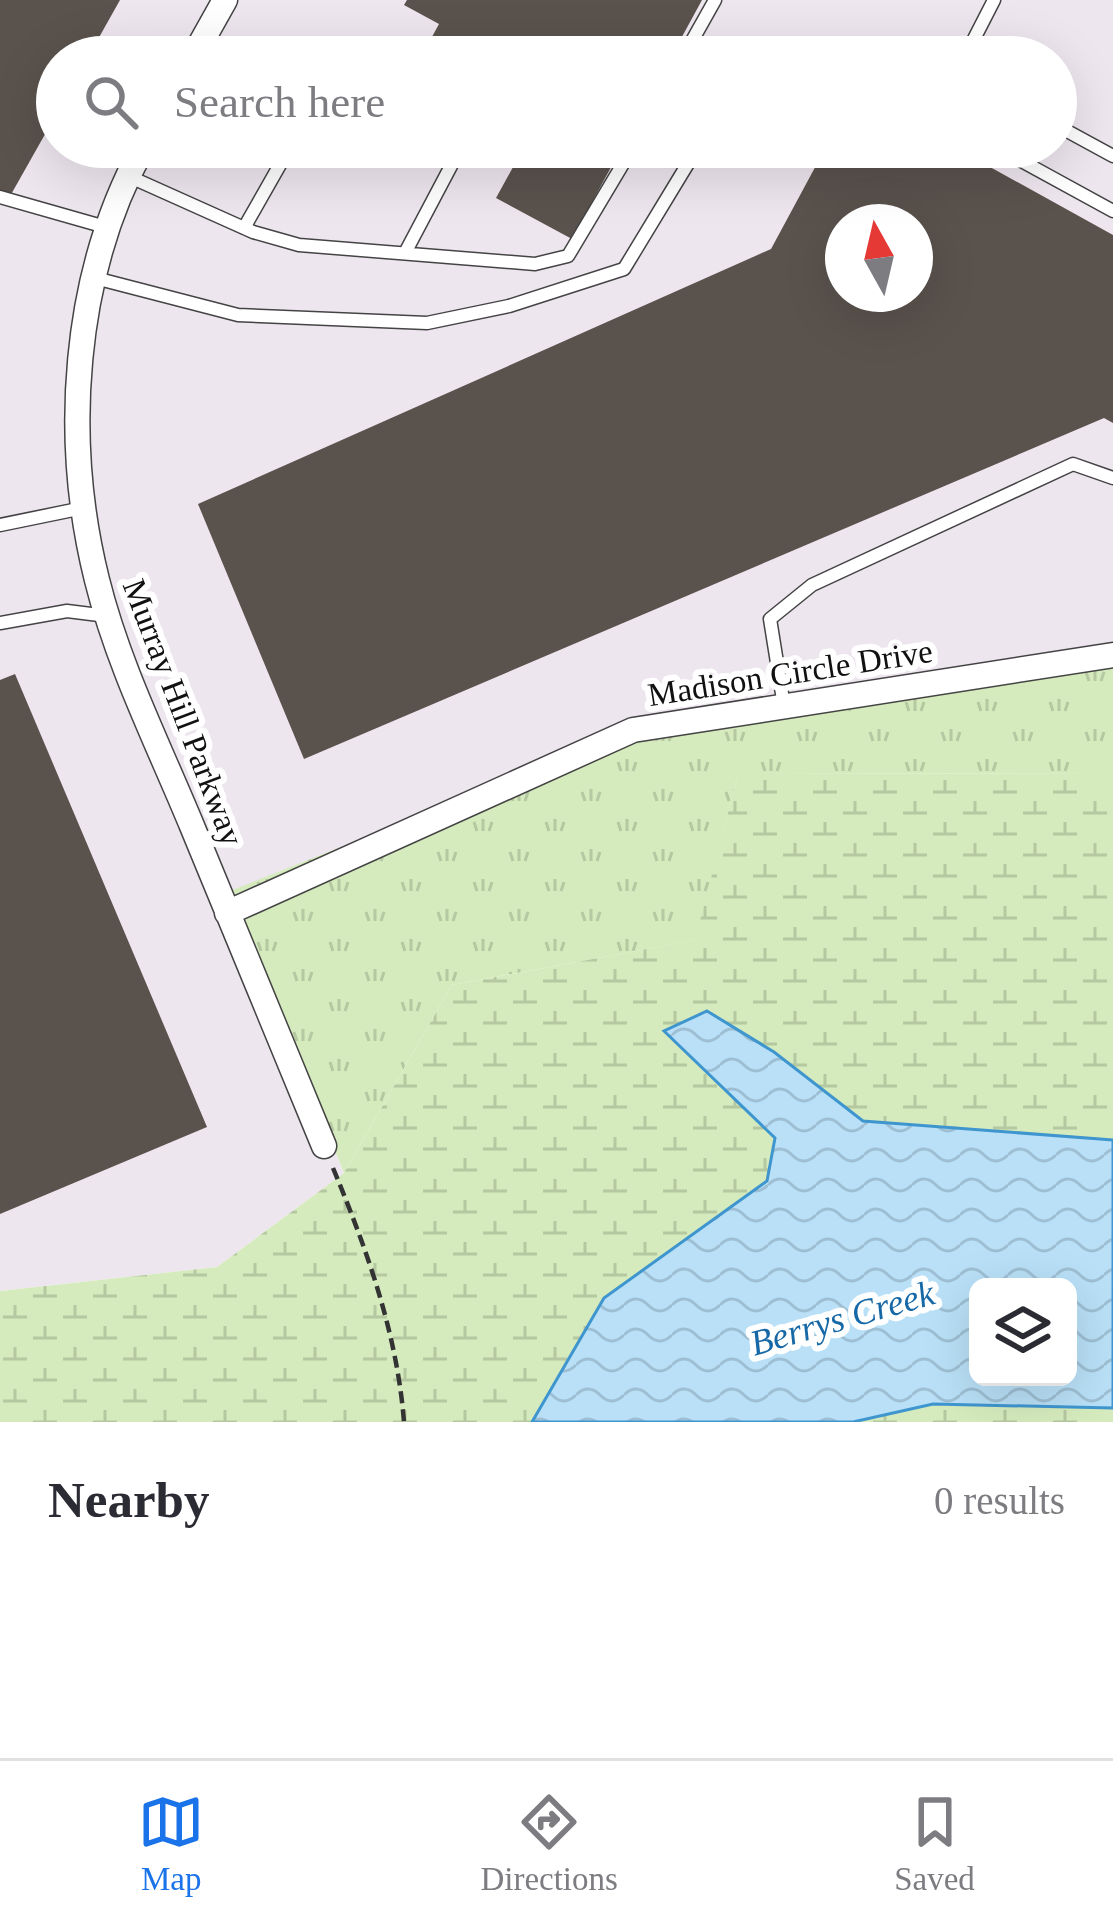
<!DOCTYPE html>
<style>
:root{--surface:#fff;--page:#f2f2f3;--text:#2b2b33;--muted:#7c7c81;--line:#e1e1e2;--accent:#1a73e8}
body{margin:0;font-family:Georgia,serif;background:var(--page);color:var(--text)}
.controls{position:absolute;right:36px;bottom:36px;display:grid;overflow:hidden;border-radius:18px;box-shadow:0 12px 48px #0002}
.controls button{width:108px;height:108px;display:grid;place-items:center;padding:0;border:0;border-bottom:3px solid var(--line);background:var(--surface);color:var(--text);font:60px sans-serif}
.compass{position:absolute;left:825px;top:204px;width:108px;height:108px;border-radius:50%;background:var(--surface);box-shadow:0 12px 48px #0002;rotate:352deg}
.list{margin:0;padding:0;list-style:none}
h2{display:flex;justify-content:space-between;align-items:center;height:156px;margin:0;padding:0 48px;font-size:51px}
h2 small{font-size:39px;font-weight:400;color:var(--muted)}
.icon{flex:none;width:66px;height:66px;fill:none;stroke:currentColor;stroke-width:2;stroke-linecap:round;stroke-linejoin:round}
.map{position:relative;flex:none;width:1113px;height:1422px;overflow:hidden}
.search{position:absolute;background:var(--surface);box-shadow:0 12px 48px #0002;left:36px;right:36px;top:36px;height:132px;display:flex;align-items:center;gap:30px;box-sizing:border-box;padding:0 42px;border-radius:66px;color:var(--muted);font-size:45px}
.sheet{height:336px;background:var(--surface)}
nav{display:flex;justify-content:space-around;align-items:center;box-sizing:border-box;height:168px;border-top:3px solid var(--line);background:var(--surface);font-size:33px;color:var(--muted)}
nav a{display:grid;justify-items:center;gap:6px}
nav .on{color:var(--accent)}
.map>svg:first-child{display:block}
.industrial{fill:#eee6ef;fill-rule:evenodd}
.grass{fill:url(#grass-tufts)}
.wetland{fill:url(#wetland-marsh)}
.water{fill:url(#water-waves);stroke:#3f96cf;stroke-width:3;fill-rule:evenodd}
.building{fill:#5a524d;fill-rule:evenodd}
.lines{fill:none;stroke-linecap:round;stroke-linejoin:round}
.lane-casing{stroke:#444;stroke-width:15}
.street-casing{stroke:#444;stroke-width:27}
.path{stroke:#333;stroke-width:4.5;stroke-dasharray:12 6;stroke-linecap:butt}
.lane{stroke:#fff;stroke-width:12}
.street{stroke:#fff;stroke-width:24}
.labels{text-anchor:middle;stroke-width:12;stroke-linejoin:round;paint-order:stroke}
.street-label{font-size:33px;fill:#111;stroke:#fff}
.water-label{font-size:36px;font-style:italic;fill:#1768a6;stroke:#fff}
</style>
<div class="map">
<svg width="1113" height="1422" viewBox="0 0 1113 1422">
<defs>
<pattern id="grass-tufts" width="24" height="20" patternUnits="userSpaceOnUse" patternTransform="scale(3)"><rect width="24" height="20" fill="#d5ebbd"/><path d="M3 7l-1-3M5 7V3M7 7l1-3M15 17l-1-3M17 17v-4M19 17l1-3" fill="none" stroke="#b6c8a1"/></pattern>
<pattern id="wetland-marsh" width="20" height="14" patternUnits="userSpaceOnUse" patternTransform="scale(3)"><rect width="20" height="14" fill="#d5ebbd"/><path d="M1 5h8M5 5V1M11 12h8M15 12V8" fill="none" stroke="#b6c8a1"/></pattern>
<pattern id="water-waves" width="16" height="10" patternUnits="userSpaceOnUse" patternTransform="scale(3)"><rect width="16" height="10" fill="#b9e0f7"/><path d="M0 5q4-4 8 0t8 0" fill="none" stroke="#9ebfd3"/></pattern>
</defs>
<rect width="100%" height="100%" fill="#fffdf5"/>
<!-- industrial -->
<path class="industrial" d="M0,0H1113V659L230,892L344,1173L217,1267L0,1291ZM57,57H1056V147H57ZM843,222H915V294H843Z"/>
<!-- grass -->
<path class="grass" d="M1113,659V773L738,774L696,940L452,985L344,1173L230,891L680,712Z"/>
<!-- wetland -->
<path class="wetland" d="M1113,773V1140L863,1121L774,1052L708,1011L664,1032L775,1138L767,1182L604,1298L532,1422H0V1291L217,1267L344,1173L452,985L695,940L738,774Z
M933,1404L1113,1408V1422H853Z"/>
<!-- water -->
<path class="water" d="M707,1011L774,1052L863,1121L1113,1140V1408L933,1404L853,1422H532L604,1298L767,1181L775,1138L664,1031ZM978,1287H1068V1377H978Z"/>
<!-- building -->
<path class="building" d="M0,0H120L88,57H57V113L9,198L0,193Z
M407,0H702L671,57H421L439,24L404,5Z
M524,147H622L572,239L496,198Z
M826,147H954L1113,235V423L1104,418L304,759L198,504L771,249ZM843,222H915V294H843Z
M15,674L207,1127L0,1214V680Z"/>
<g class="lines">
<!-- lane casing -->
<g class="lane-casing">
<path id="lane" d="M683,57L715,0
M805,57H831
M974,57V39L994,0
M1056,125L1113,156
M996,147L1113,211
M128,176L253,232L299,245L535,264L568,256L633,147
M0,197L109,228
M244,228L290,147
M405,253L452,164L451,147
M95,278L238,315L427,323L509,306L624,269L698,147
M0,525L83,508
M0,623L67,611L107,616
M784,706L770,619L812,585L1073,464L1113,478"/>
</g>
<!-- street casing -->
<g class="street-casing">
<path id="street" d="M193,57L225,0
M143,147C72,275 62,440 97,580C118,665 159,746 192,826C236,933 280,1039 324,1146
M227,913L633,730L1113,655"/>
</g>
<!-- path -->
<path class="path" d="M333,1168C367,1250 397,1333 404,1422"/>
<!-- lane -->
<use href="#lane" class="lane"/>
<!-- street -->
<use href="#street" class="street"/>
</g>
<g class="labels">
<!-- street labels -->
<g class="street-label">
<text transform="translate(790 672) rotate(-9)" y="12">Madison Circle Drive</text>
<text transform="translate(184 712) rotate(69)" y="12">Murray Hill Parkway</text>
</g>
<!-- water labels -->
<g class="water-label">
<text transform="translate(842 1317) rotate(-16)" y="13">Berrys Creek</text>
</g>
</g>
</svg>
<div class="controls">
<button><svg class="icon" aria-label="layers" viewBox="0 0 24 24"><path d="M12 4l9 5-9 5-9-5zM3 14l9 5 9-5"/></svg></button>
</div>
<svg class="compass" viewBox="-18 -18 36 36"><path d="M0-13l5 13h-10z" fill="#e53935"/><path d="M0 13l5-13h-10z" fill="#7c7c81"/></svg>
<div class="search"><svg class="icon" aria-label="search" viewBox="0 0 24 24"><circle cx="10" cy="10" r="6"/><path d="M15 15l6 6"/></svg>Search here</div>
</div>
<section class="sheet">
<h2>Nearby<small>0 results</small></h2>
<ul class="list">
</ul>
</section>
<nav>
<a class="on"><svg class="icon" aria-label="map" viewBox="0 0 24 24"><path d="M3 6l6-2 6 2 6-2v14l-6 2-6-2-6 2zM9 4v14M15 6v14"/></svg>Map</a>
<a><svg class="icon" aria-label="directions" viewBox="0 0 24 24"><path d="M12 3l9 9-9 9-9-9zM9 14v-3h6M13 9l2 2-2 2"/></svg>Directions</a>
<a><svg class="icon" aria-label="saved" viewBox="0 0 24 24"><path d="M7 4h10v16l-5-4-5 4z"/></svg>Saved</a>
</nav>
